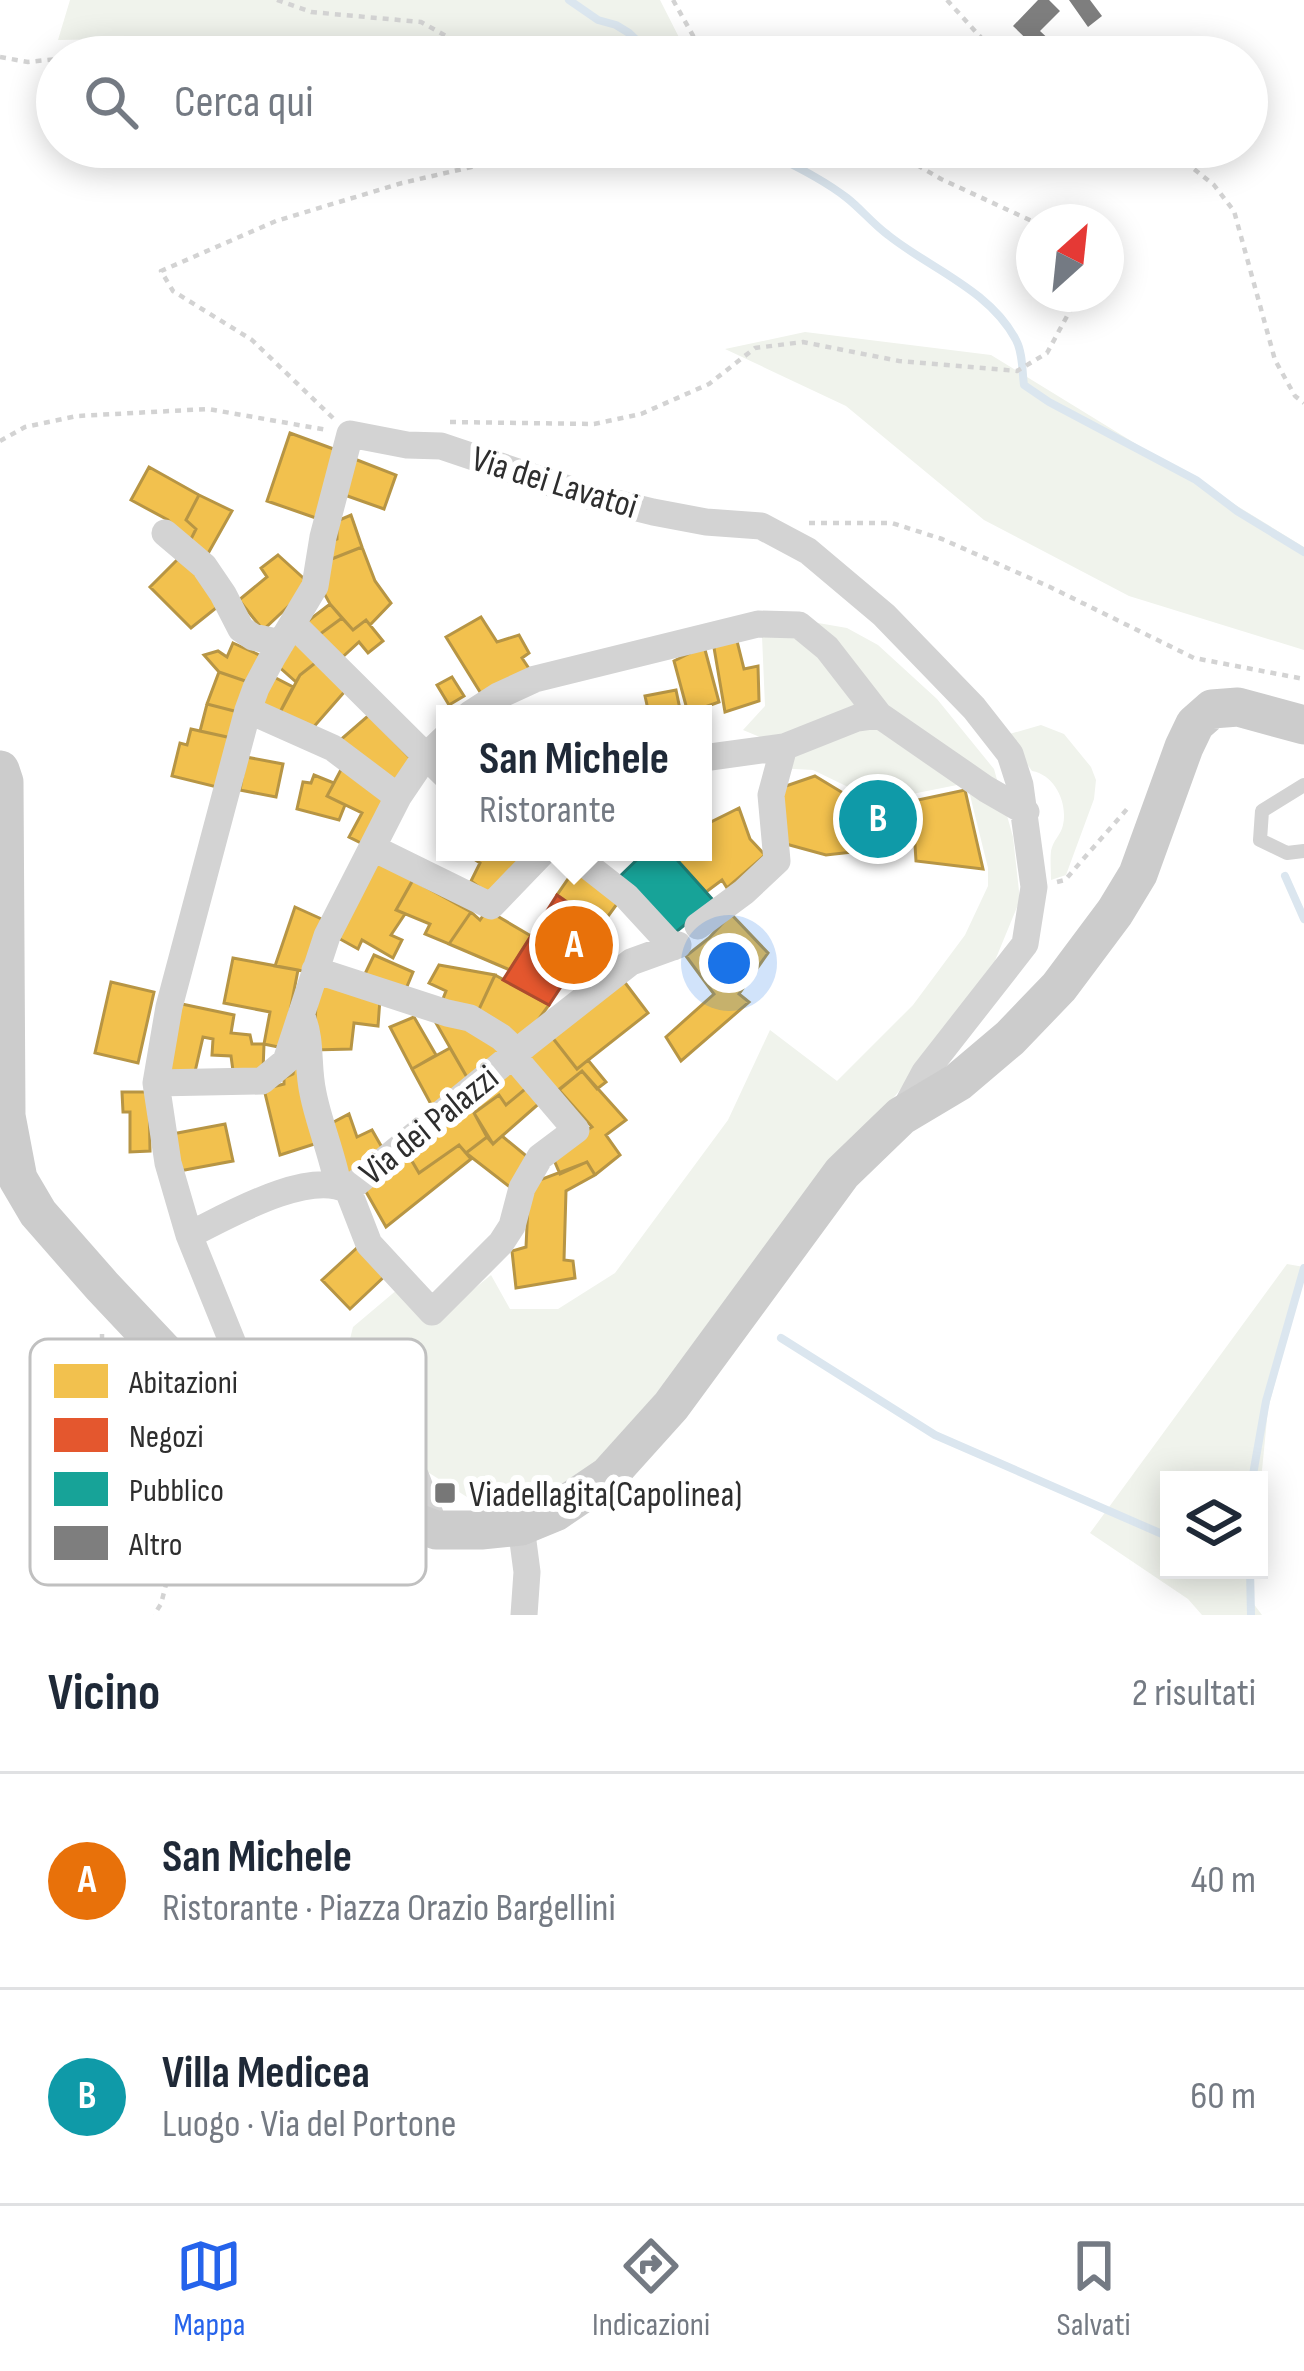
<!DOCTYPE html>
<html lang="it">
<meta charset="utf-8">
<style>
:root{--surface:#fff;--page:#f6f6f7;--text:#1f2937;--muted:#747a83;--line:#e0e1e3;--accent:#2563eb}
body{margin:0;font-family:"Sofia Sans Condensed",sans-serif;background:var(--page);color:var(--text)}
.controls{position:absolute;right:36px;bottom:36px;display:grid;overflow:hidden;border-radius:0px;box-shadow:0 6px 30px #0003}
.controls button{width:108px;height:108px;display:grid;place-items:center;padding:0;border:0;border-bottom:3px solid var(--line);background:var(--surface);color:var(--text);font:60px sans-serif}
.compass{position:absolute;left:1016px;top:204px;width:108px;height:108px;border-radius:50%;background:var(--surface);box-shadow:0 6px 30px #0003;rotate:27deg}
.you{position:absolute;left:729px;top:963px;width:42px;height:42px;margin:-30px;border:9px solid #fff;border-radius:50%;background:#1a73e8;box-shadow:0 0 0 18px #1a73e833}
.badge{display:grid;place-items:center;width:78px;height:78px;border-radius:50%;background:var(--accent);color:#fff;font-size:39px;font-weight:700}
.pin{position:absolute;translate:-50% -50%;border:6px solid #fff;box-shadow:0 3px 12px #0006}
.popup{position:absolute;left:436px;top:705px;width:276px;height:156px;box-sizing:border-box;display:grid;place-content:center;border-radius:0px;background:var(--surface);filter:drop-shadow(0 3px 9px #0005);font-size:39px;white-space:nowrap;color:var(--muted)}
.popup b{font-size:45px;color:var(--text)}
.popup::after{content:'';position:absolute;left:50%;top:100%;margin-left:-24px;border:24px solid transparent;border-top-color:var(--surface)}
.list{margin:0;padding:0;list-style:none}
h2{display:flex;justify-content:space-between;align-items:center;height:156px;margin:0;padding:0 48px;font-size:51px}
h2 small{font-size:39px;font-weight:400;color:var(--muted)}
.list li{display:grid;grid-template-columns:78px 1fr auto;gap:36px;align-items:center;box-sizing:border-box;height:216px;padding:0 48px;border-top:3px solid var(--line)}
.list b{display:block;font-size:45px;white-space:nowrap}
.list p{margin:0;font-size:39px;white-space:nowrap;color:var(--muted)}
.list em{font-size:39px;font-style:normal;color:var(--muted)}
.icon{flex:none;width:66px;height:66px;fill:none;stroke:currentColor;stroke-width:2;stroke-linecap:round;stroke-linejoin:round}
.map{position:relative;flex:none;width:1304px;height:1615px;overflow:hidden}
.search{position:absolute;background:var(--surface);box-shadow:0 6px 30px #0003;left:36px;right:36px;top:36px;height:132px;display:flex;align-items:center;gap:30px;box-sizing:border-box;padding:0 42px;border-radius:66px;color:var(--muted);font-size:45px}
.sheet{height:588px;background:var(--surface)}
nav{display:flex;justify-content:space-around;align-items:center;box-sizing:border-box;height:168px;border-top:3px solid var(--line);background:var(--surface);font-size:33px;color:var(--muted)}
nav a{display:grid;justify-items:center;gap:6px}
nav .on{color:var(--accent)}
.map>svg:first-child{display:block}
.green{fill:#f0f3ec}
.homes{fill:#f2c14e;stroke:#b79544;stroke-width:3}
.shops{fill:#e4572e;stroke:#ad4b2e;stroke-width:3}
.public{fill:#17a398;stroke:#1e8078;stroke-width:3}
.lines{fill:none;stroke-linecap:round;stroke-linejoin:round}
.stream{stroke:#dbe6ef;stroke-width:8}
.building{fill:#7e7e7e}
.path{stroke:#d3d3d3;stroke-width:4.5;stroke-dasharray:6 6;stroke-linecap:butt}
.lane{stroke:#d3d3d3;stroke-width:14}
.street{stroke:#d3d3d3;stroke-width:27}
.secondary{stroke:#ccc;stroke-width:39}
.poi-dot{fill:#777;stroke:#fff;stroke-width:4.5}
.labels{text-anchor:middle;stroke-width:12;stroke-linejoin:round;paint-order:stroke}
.street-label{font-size:36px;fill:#2e2e2e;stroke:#fff}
.poi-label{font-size:36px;fill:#2e2e2e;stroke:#fff;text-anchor:start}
.key{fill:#fff;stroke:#c0c0c0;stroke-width:3}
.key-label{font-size:33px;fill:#2e2e2e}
</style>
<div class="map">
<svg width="1304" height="1615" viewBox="0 0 1304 1615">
<rect width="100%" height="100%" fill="#fff"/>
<!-- green -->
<path class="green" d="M70,0H660L689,57H535L508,46L288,45L172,38L58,40Z
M805,332L991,355L1304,547V650L1129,596L984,520L846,406L725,349Z
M761,613L847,628L878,645L937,699L994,769L1013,837L1020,900L994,963L907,1081L589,1477L532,1512L489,1511L404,1457L315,1407L345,1359L353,1327L398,1289L432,1323L491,1275L510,1309H558L615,1273L728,1120L770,1030L837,1081L913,1005L965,935L988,886V868L967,783L877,801L813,770L776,768L767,740L743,730L765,706Z
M1041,725L1064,734L1091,767L1096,780L1094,799L1066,875L1051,880C1051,871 1050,860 1051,851C1053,840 1061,835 1063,825C1068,803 1055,775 1032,771L1006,735Z
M1287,1264L1304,1267V1274L1268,1409L1259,1501V1480H1169V1570H1252L1250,1599L1262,1615H1202L1188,1599L1090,1533Z"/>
<!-- homes -->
<path class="homes" d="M290,433L339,451L316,518L267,501Z
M352,458L396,475L384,509L339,493Z
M149,467L199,495L186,520L196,529L188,545L168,520L131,500Z
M199,495L232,511L206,557L188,545L196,529L186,520Z
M351,515L362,547L324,562L327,543L337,539V521Z
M362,547L375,581L391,603L370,625L366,620L353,630L330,604L319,584L324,562Z
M182,555L221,604L191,628L150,587Z
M278,555L311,585L263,630L239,600L267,577L261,568Z
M330,604L342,618L312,640L300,627Z
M481,617L497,642L519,635L529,653L522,658L532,673L482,695L446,637Z
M342,618L353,630L366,620L383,641L368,653L359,642L335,664L312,640Z
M736,637L744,669L758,666L759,701L725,712L713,642Z
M297,639L319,660L300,675L296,682L277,665Z
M233,643L266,658L254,684L219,672L204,655L218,651L227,657Z
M704,646L719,702L688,713L674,661Z
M319,660L346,690L311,730L278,716L300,675Z
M219,672L254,684L242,713L207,704Z
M270,675L293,687L278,716L253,709Z
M452,677L464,696L449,705L437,685Z
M676,690L681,714H649L645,696Z
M207,704L242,713L236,739L200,731Z
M369,715L414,762L393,791L338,742Z
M191,729L236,739L225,789L172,776L180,743L187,745Z
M246,757L283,764L276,797L240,790Z
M344,764L389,795L367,846L349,837L362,813L327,796Z
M314,775L334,783L327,796L345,805L339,820L297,809L303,782L311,783Z
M815,776L871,810L965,790L983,869L916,861L915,845L826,855L786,844L780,788Z
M739,808L750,839L765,855L727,888L722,880L706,892L670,852H703V826Z
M471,852H537L492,897L471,881L480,863L468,855Z
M372,857L415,876L396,910L405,914L391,935L402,940L393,958L362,940L358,949L331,934Z
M579,863L622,897L601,926L557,895Z
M413,880L471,912L449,944L425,934L430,924L396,910Z
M295,907L326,921L309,972L275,966Z
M487,910L531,936L510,970L449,944L471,912L480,920Z
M731,914L768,953L739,994L749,1002L681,1061L666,1037L714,994L686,956L709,938Z
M374,955L413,972L403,996L363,978Z
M233,958L298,970L283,1048L264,1044L270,1012L224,1003Z
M439,965L495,975L475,1018L441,1004L446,991L429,983Z
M495,975L549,1005L521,1043L475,1018Z
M620,976L648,1013L577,1069L548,1032Z
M317,979L380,999L378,1026L354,1023L351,1049L314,1050Z
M111,982L154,992L138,1063L95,1053Z
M177,1003L234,1015L231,1033L250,1035L252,1044H264L263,1071L234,1078L231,1056L212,1055L213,1039L203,1037L194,1076L162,1073Z
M432,1016L491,1035L507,1053L472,1086Z
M414,1017L436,1055L412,1069L390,1027Z
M548,1032L577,1069L588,1060L606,1082L597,1089L582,1071L552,1095L519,1053Z
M299,1043L324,1141L280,1155L264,1089L284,1084V1078L293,1074Z
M450,1048L472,1086L433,1108L412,1069Z
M510,1064L530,1085L506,1105L499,1095L474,1113L487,1137L466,1153L459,1145L419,1173L406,1151Z
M582,1071L626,1120L606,1135L620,1155L595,1175L587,1162L560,1174L551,1153L592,1127L559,1090Z
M530,1085L543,1100L493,1144L474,1113L499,1095L506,1105Z
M122,1092H149L150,1151L130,1152V1112H123Z
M349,1114L357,1137L372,1130L384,1151L345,1184L328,1125Z
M225,1124L233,1161L174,1172L167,1135Z
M502,1136L530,1159L515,1191L466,1153L487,1137L493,1144Z
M459,1145L471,1159L386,1227L361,1183L406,1151L419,1173Z
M587,1162L595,1175L566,1191L564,1260L573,1261L575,1278L516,1288L512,1251L526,1247L529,1184Z
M360,1245L387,1274L350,1309L322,1280Z"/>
<!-- shops -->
<path class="shops" d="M557,895L601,926L549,1005L503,980Z"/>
<!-- public -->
<path class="public" d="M645,852H670L714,901L671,936L616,880Z"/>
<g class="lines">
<!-- stream -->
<path class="stream" d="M569,0L598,20L616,25L629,33L654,57
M758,147C788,163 820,177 847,198C861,209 873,224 888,235C929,268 990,290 1016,340C1023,353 1022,371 1024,385L1049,402L1196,480L1237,511L1304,552
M1285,876L1304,919
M781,1338L935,1435L1169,1537
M1252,1480L1266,1401L1304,1268
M1250,1570L1251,1615"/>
</g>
<!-- building -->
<path class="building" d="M1038,0H1049L1060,11L1040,31L1054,44L1043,55L1013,26Z
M1069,0H1090L1102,16L1088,27Z"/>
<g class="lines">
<!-- path -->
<path class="path" d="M277,0L311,12L421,22L482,56
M673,0L705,57
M947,0L985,42L1012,57
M0,57L28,62L57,59
M71,57L153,48L211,50L274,57
M378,57L445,51L486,57
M886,147L941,179L1034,222
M1166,147L1214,185L1234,211L1275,360L1295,396L1304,403
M333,418L252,340L173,291L161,271L276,221L402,183L493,162L640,150L643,147
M450,422L594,424L641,414L709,384L755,348L803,342L899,361L1017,371L1047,353L1079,294
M0,441L25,427L77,416L208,409L327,430
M809,523H892L942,539L1050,587L1194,658L1304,679
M1057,882L1065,880L1127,809
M102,1334V1398L156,1506L173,1557L161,1604L154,1615"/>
<!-- lane -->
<path class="lane" d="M1304,785L1262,811L1260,840L1287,853L1304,851"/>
<!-- street -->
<path class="street" d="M165,533L204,566L223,594L241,629L253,637L281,643
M293,624L445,775
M248,710L333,748L398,797
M470,714L498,696L535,679L758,624L799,625L827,648L879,715L986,789L1026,812
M703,758L784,747
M373,848L491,906L543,852
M570,852L626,896L673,947
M698,926L744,892L777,861L771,795L784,747L857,718L879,715
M315,970L447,1013L470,1018L501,1037L516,1051
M302,1017C312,1041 307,1067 313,1093C319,1124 332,1153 338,1185
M156,1083L262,1081L286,1061L327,936L398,797L425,757L445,738
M348,1190L369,1244L432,1312L501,1243L512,1226L522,1188L540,1157L576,1130L512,1055
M189,1235C226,1217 307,1169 348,1190L529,1042L631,962L678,945
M521,1526L527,1572L524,1615
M436,1530L416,1477L313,1425L238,1356L189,1235L168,1163L156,1083L169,1007L248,710L256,688L273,656L315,586L323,537L350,434L407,445L441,446L592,497L653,512L706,522L761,526L808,551L884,615L974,708L1010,754L1020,785L1034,887L1025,944L925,1072L903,1113"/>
<!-- secondary -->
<path class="secondary" d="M0,770L4,782L6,1116L18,1179L38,1213L102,1286L247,1440L278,1465L316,1486L436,1530H481L521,1526L555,1512L608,1476L671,1406L842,1173L901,1116L958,1082L1010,1038L1059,987L1115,912L1138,874L1184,747L1195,724L1212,709L1238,707L1304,725"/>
</g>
<!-- markers -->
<rect class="poi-dot" x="433" y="1481" width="24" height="24" rx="6"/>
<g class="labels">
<!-- street labels -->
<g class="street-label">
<text transform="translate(555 481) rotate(17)" y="13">Via dei Lavatoi</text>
<text transform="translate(428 1124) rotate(-39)" y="13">Via dei Palazzi</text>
</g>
<!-- poi labels -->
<g class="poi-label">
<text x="469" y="1506">Viadellagita(Capolinea)</text>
</g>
</g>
<!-- legend -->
<rect x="30" y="1339" width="396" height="246" rx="18" class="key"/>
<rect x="54" y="1364" width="54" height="34" fill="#f2c14e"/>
<rect x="54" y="1418" width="54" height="34" fill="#e4572e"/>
<rect x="54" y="1472" width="54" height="34" fill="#17a398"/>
<rect x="54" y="1526" width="54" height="34" fill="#7e7e7e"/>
<g class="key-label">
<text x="129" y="1393">Abitazioni</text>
<text x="129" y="1447">Negozi</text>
<text x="129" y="1501">Pubblico</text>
<text x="129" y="1555">Altro</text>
</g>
</svg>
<div class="controls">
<button><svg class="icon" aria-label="layers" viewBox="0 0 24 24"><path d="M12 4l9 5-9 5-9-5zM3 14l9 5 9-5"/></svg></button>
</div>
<svg class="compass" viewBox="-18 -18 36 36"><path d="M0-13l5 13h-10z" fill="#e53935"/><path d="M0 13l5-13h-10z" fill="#747a83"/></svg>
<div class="you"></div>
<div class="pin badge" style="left:574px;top:945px;background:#e8710a">A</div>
<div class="popup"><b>San Michele</b>Ristorante</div>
<div class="pin badge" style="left:878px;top:819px;background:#0f9aa8">B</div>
<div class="search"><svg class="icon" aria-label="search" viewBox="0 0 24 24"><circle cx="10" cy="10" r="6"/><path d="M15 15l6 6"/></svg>Cerca qui</div>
</div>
<section class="sheet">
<h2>Vicino<small>2 risultati</small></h2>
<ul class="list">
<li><span class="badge" style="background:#e8710a">A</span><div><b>San Michele</b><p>Ristorante · Piazza Orazio Bargellini</p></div><em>40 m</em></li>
<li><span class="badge" style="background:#0f9aa8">B</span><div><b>Villa Medicea</b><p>Luogo · Via del Portone</p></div><em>60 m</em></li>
</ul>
</section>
<nav>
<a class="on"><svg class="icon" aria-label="map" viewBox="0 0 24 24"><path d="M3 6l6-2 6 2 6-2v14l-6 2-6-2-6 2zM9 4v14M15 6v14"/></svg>Mappa</a>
<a><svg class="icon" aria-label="directions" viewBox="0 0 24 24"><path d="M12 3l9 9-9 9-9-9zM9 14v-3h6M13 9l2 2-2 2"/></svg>Indicazioni</a>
<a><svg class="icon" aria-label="saved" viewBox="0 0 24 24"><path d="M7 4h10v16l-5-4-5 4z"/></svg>Salvati</a>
</nav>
